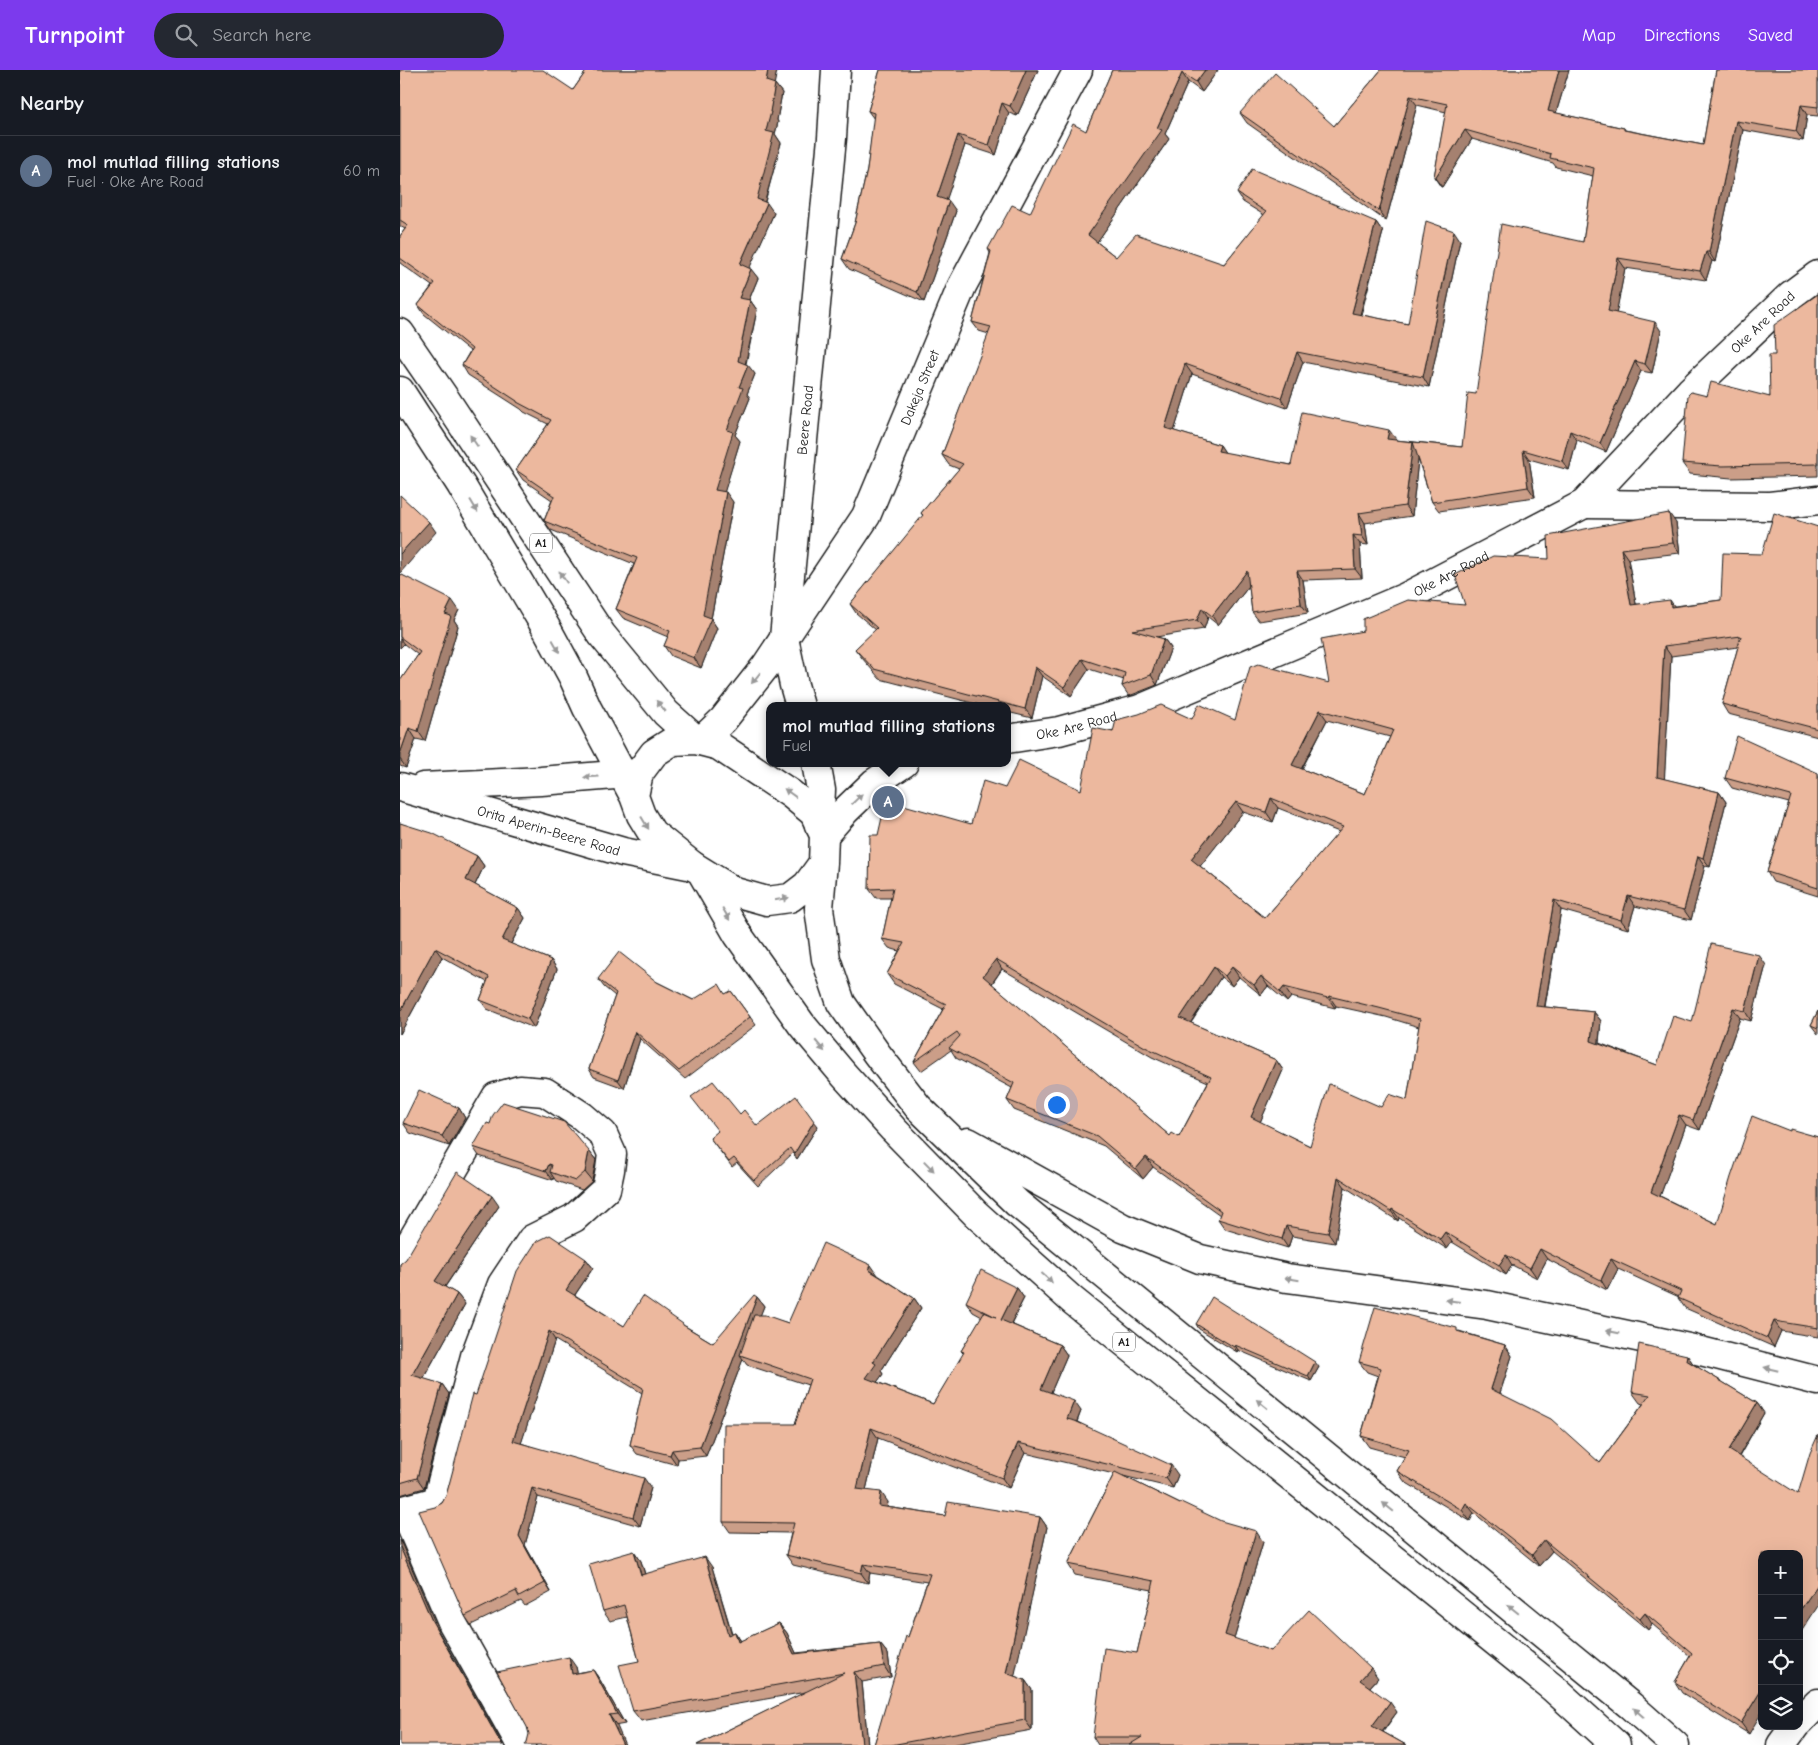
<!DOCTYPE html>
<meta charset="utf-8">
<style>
:root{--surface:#171b24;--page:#242831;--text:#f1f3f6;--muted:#9ea1a6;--line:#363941;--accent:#7c3aed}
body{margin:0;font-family:"Comic Neue",sans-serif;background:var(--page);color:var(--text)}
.controls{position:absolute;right:15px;bottom:15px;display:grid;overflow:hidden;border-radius:10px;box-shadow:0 5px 20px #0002}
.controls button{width:45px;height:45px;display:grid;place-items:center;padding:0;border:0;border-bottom:1px solid var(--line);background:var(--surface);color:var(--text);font:25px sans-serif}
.you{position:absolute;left:656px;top:1034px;width:18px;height:18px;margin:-12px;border:4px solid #fff;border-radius:50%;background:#1a73e8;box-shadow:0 0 0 8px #1a73e833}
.badge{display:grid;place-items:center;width:32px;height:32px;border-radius:50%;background:var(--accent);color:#fff;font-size:16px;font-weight:700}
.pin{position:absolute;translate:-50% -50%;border:2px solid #fff;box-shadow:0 1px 5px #0006}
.popup{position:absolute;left:366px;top:632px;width:245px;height:65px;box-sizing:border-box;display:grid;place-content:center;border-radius:10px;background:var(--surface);filter:drop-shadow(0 1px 4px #0005);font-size:16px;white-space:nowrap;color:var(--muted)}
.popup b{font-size:19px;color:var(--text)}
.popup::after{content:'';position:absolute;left:50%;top:100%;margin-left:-10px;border:10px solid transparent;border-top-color:var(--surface)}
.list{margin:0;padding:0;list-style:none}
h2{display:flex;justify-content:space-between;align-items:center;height:65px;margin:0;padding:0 20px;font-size:21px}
h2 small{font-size:16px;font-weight:400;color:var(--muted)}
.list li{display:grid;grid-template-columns:32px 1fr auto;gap:15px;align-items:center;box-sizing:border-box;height:70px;padding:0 20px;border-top:1px solid var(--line)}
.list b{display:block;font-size:19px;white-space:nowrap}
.list p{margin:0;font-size:16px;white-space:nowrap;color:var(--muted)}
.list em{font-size:16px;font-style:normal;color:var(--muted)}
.icon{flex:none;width:28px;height:28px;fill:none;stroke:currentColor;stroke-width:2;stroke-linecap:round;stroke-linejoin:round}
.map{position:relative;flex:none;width:1418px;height:1675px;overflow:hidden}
header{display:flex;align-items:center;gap:30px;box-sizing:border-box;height:70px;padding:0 25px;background:var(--accent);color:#fff}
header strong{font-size:24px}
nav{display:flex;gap:28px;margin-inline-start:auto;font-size:18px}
.search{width:350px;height:45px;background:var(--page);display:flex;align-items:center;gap:12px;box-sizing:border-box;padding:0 18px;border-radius:28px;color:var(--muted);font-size:19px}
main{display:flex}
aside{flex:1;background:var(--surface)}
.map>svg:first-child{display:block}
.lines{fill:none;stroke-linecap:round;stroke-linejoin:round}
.minor-casing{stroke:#1c1c1c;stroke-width:31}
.secondary-casing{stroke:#1c1c1c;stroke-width:31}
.trunk-casing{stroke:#1c1c1c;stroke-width:31}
.minor{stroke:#fff;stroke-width:28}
.secondary{stroke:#fff;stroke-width:28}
.trunk{stroke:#fff;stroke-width:28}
.wall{fill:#cb9e88;stroke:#1c1c1c;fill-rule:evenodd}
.shaded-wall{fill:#a5816f;stroke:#1c1c1c}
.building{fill:#ecb89e;stroke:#1c1c1c;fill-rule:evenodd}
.oneway{fill:#999}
.labels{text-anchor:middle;stroke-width:5;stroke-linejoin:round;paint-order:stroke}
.shield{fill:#fff;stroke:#606060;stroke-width:1}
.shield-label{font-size:12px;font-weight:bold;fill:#1c1c1c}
.street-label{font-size:14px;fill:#1c1c1c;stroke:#fff}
</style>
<header>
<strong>Turnpoint</strong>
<div class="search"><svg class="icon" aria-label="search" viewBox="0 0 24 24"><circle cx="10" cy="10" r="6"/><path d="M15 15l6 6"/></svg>Search here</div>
<nav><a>Map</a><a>Directions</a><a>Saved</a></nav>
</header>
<main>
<aside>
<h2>Nearby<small></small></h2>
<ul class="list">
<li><span class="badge" style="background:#5c6f8a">A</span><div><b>mol mutlad filling stations</b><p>Fuel · Oke Are Road</p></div><em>60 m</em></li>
</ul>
</aside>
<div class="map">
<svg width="1418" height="1675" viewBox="0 0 1418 1675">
<rect width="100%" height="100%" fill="#fff"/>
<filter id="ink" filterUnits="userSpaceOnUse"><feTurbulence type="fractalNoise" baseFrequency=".02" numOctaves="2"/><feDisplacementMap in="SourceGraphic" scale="10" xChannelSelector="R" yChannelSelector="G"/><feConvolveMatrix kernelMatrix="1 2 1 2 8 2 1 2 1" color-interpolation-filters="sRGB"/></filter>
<g filter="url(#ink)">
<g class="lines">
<!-- minor casing -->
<g class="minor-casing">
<path id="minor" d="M1184,434L1370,436L1418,430
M0,1191L96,1027L120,1020L145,1022L182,1046L203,1064L212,1084L210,1100L206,1119L174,1148L132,1169L102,1214L75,1286L37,1431L4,1440L53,1554L121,1675"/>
</g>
<!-- secondary casing -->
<g class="secondary-casing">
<g id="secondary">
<path id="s1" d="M400,636L394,615L384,568L432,68L436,0"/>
<path id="s2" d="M607,669L659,661L740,639L1006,527L1184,434L1290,321L1391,225L1418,205"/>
<path id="s3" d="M301,671L323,650L365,597L466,446L562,216L678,0"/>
<path d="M416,693L421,720L419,755"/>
<path id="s4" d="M0,717L223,782L293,796"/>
<path d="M23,717L141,711L239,703"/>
<path d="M424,765L445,741L474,713L504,693"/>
</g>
</g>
<!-- trunk casing -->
<g class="trunk-casing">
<path id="trunk" d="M0,263L46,330L202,565L266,643L296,670
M0,321L61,415L148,561L173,607L187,638L234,726
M423,793L407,815L390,828L367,831L335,822L293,796L252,763L241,745L234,726L239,703L254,683L273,671L296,670L319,676L391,724L414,743L424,765L423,793L419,838L426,889L441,933L477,984L518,1037L617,1133L1231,1636L1275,1675
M302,803L338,865L402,955L444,1005L493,1059L576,1144L672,1230L1153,1618L1216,1675
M568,1072L723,1158L800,1189L887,1208L1087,1235L1293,1279L1418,1311
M1399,1652L1418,1633
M1381,1675L1395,1656"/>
</g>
<!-- minor -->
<use href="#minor" class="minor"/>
<!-- secondary -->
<use href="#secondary" class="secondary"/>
<!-- trunk -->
<use href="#trunk" class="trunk"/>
</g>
<!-- wall -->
<path class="wall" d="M0,0L173,20L187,0H377L374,13L382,23L377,50L378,52L375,64L381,73L365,132L374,143L349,198L358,208L349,230H350L357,240L346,294L355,304L347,324L350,328L335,365L340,371L324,422L333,432L311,549L317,558L301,598L271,586L264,576L268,567L223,548L216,539L234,494L151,460L144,451L152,430L123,410L116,400L148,354L124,342L121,339L68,305L62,295L70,281L24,244L18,235L32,216L0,193V166L5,159L0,156Z
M480,0H638L617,46L609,43L596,85L565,75L546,130L556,141L524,232L449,199L442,189L455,153L467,100L474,49L468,41Z
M712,0H818L802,22L788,12L765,64L769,69L697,172L716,187L824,194L864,145L843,132L837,123L976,152L983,162L961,245L1008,254L1060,170L1029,317L903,292L887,338L792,304L774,361L820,375L825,383L891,395L996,369V370L1062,377L1076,324L1183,172L1193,106L1156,97L1153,93L1072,69L1042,117H1041L1034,107L1046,42L1017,35L986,151L847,53L840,43L934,56L981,0H1169L1156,43L1224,58L1225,60L1303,75L1316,0H1418V46L1407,45L1403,71L1343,60L1315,192L1312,191L1306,210L1225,198L1216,243L1261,261L1252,303L1241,301L1206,382L1177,370L1169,400L1129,389L1135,427L1039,441L1032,432L1018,389L1012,446L965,453L968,475L960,474L962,508L903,510L908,543L859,551L852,542L849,516L818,555L808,547L804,559L756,567L764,569L771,578L757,615L729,626L722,616L724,610L689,599L671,626L642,606L632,648L607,642V636H584L480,609L462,588L455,579L476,560L456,543L450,534L523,446L521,443L559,399L549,395L542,385L589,264L579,261L572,252L590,183L588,179L630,143L686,61Z
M1418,224V406L1331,408L1290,404L1282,393L1307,326L1370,327L1375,285Z
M1276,453L1280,483L1228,489L1236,534L1275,536L1321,530L1362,484L1418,457V667L1328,644L1322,634L1338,577L1271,586L1264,709L1319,722L1326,732L1310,797L1305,796L1291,850L1235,836L1228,859L1161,840L1145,937L1194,942L1201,951L1199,973L1257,995L1292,952L1366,895L1351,951L1340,948L1300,1060L1286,1055L1260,1126L1317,1154L1390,1061L1418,1067V1267L1381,1261L1374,1277L1285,1238L1278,1228L1279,1227L1218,1199L1207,1220L1147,1189L1137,1208L1112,1195L1106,1205L1052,1172L1047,1179L999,1148L998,1151L945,1117L935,1173L892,1166L888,1178L825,1159L818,1149L820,1145L753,1097L743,1109L704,1076L614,1040L607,1030L612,1018L556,988L551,980L521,1001L514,992L543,939L494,914L487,904L499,881L489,878L482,869L491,828H476L469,819L478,765L571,754L605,718L681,720L713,662L792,649L835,650L929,613L963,561L1065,535L1149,489ZM927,650L990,667L965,724L902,699ZM878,738L939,762L865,848L800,796L843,742L873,752ZM602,899L752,987L808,1012L779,1067L770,1066L592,914ZM821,907L832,916L839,907L861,925L868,916L887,932L891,927L935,938L936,936L986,947L1019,957L1007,1030L981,1037L910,1076L860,1052L883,1000L876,990L791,953Z
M0,504L59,540L54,550L58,556L25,671L16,669L6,698L0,696V611L18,585L4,574L0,578Z
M1418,703V826L1373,812L1367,802L1389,733L1332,718L1325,708Z
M0,753L77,786L84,796L75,815L118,838L125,848L111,874L151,890L157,899L134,958L87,939L80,930L87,912L42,887L0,964Z
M198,909L257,912L293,930L326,924L331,921L356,955L285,1009L240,969L224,1018L194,1007L189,999L215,926L204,917Z
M1418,941V964L1411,955Z
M59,1038L65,1048L49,1076L10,1063L3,1053Z
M340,1044L357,1056H418L397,1089L393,1083L358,1116L337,1093L332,1097L310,1068Z
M73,1077L189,1081L196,1090L192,1111L182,1120L156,1111L154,1108L153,1110L79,1086Z
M99,1136L45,1217L57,1224L65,1234L23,1309L42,1314L49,1324L24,1418L0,1425V1194Z
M186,1189L193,1198L175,1225L224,1256H285L313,1273L357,1227L364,1236L360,1245L388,1253L478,1205L514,1228L521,1238L481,1301L483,1304L477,1312L533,1334L564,1284L561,1281L582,1247L573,1242L566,1232L617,1218L624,1228L611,1254L660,1275L667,1285L651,1322L681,1341L677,1352L778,1405L773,1418L723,1406L780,1434L863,1472L834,1569L871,1581L978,1608L970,1617L997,1642L983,1662L1006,1675H698L693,1667L737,1583L752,1520L675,1505L668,1494L714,1404L625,1383L609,1418L478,1368L466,1420L488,1432L487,1437L545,1446L640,1447L647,1457L614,1606L625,1610L632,1620V1660L550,1675H474L508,1567L527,1512L470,1503L468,1513L393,1495L386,1485L391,1463L330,1462L323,1452L395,1354L408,1315L347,1295L343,1289L306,1386L278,1389L277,1395L237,1384L230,1375L242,1323L155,1270L121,1373L251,1418L240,1456L138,1427L125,1475L151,1522L125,1536L121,1531L71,1555L65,1546L35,1437L42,1433L46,1426L76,1325Z
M796,1254L919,1297L911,1311L838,1280L837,1282L799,1259Z
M1059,1261L1105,1275L1112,1286L1100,1323L1200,1393L1243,1334L1240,1333L1232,1322L1287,1285L1294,1295L1357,1333L1364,1343L1339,1387L1399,1484L1349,1664L1282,1623L1275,1612L1290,1586L1252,1554L1248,1560L1152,1481L1139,1496L1074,1443L1070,1451L1005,1412L997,1401L1005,1387L969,1377L961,1366L978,1306L967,1302L959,1292Z
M234,1481L241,1491L245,1504L312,1497L332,1563L335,1562L341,1571L379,1553L387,1563L396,1583L480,1574L488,1584L491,1607L462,1612L468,1675H297L406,1622L241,1651L233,1641L239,1591L227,1547L210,1551L203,1541Z
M176,1597L177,1603L193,1600L200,1610L225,1654L127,1672Z"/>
<!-- shaded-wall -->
<path class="shaded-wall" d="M368,0H377L373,21L366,11Z
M626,0H638L617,46L610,36Z
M805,0H818L802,22L796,12Z
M1159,0H1169L1154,50L1148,41Z
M782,3L788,12L765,64L769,69L695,175L688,165L757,58Z
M375,14L382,23L377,50L378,52L375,64L381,73L363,138L357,129L366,61Z
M1010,26L1017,35L986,151L979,141Z
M602,33L609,43L596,85L589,75Z
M1401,35L1407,45L1403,71L1396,61Z
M1336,51L1343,60L1315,192L1309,182Z
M1065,60L1072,69L1042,117L1035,108Z
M558,65L565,75L544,137L537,127Z
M549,131L556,141L524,232L517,222Z
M367,133L374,143L347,204L340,194Z
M976,152L983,162L958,252L952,243Z
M1054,161L1060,170L1029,317L1023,307Z
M1306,182L1312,191L1306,210L1300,201Z
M1218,188L1225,198L1215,250L1208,241Z
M351,199L358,208L346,237L339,228Z
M350,230L357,240L344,300L338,291Z
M1255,252L1261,261L1252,303L1245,294Z
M897,282L903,292L887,338L881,328Z
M1235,291L1241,301L1206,382L1200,373Z
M785,294L792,304L772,368L765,358Z
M348,295L355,304L347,324L350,328L335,365L340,371L322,430L315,420L327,360L339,317Z
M989,360L996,369L994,379L987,369Z
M1170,361L1177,370L1169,400L1162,391Z
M1013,372L1019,381L1012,446L1005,436Z
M820,375L826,384L818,381Z
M1123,380L1129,389L1135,427L1128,417Z
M326,422L333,432L311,549L317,558L301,598L294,588Z
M959,443L965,453L968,475L962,466Z
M1269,443L1276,453L1280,483L1273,473Z
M29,452L36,462L0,503V484Z
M953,465L960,474L962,508L955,499Z
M1221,479L1228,489L1238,545L1231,535Z
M847,501L853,511L818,555L812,546Z
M897,501L903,510L908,543L901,534Z
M52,530L59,540L54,550L58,556L25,671L18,661L45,544Z
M1270,530L1277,540L1271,537Z
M802,538L808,547L804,559L797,550Z
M0,569L4,574L0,578Z
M764,569L771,578L757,615L751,605Z
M1264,576L1271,586L1264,717L1257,707Z
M682,589L689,599L671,626L664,617Z
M635,597L642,606L632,648L625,639Z
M920,640L927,650L898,705L892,695Z
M9,658L16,669L6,698L0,689V684Z
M1319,722L1326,732L1310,797L1303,788Z
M871,728L878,738L873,752L866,742Z
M836,732L843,742L798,799L791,789Z
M77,786L84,796L73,819L66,810Z
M1298,786L1305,796L1291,850L1284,840Z
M1228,826L1235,836L1228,859L1221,850Z
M1154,830L1161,840L1143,946L1136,936Z
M118,838L125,848L108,879L102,870Z
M35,878L42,887L0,964V942Z
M1359,885L1366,895L1351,951L1345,941Z
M596,889L602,899L590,916L583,906Z
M151,890L157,899L134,958L128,949Z
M814,897L821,907L787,958L780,948Z
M832,897L839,907L832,916L825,906Z
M861,906L868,916L861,925L854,915Z
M884,917L891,927L887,932L880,922Z
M929,926L936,936L935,938L928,928Z
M1333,938L1340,948L1300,1060L1293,1050Z
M1194,942L1201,951L1198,980L1191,971Z
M235,961L240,969L224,1018L218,1010Z
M876,990L883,1000L858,1057L851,1047Z
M59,1038L65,1048L49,1076L42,1066Z
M1279,1045L1286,1055L1258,1132L1251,1122Z
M414,1051L418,1056L397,1089L394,1084Z
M189,1081L196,1090L192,1111L185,1102Z
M746,1087L753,1097L743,1109L736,1099Z
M149,1094L156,1103L150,1102L154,1108L153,1110L146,1101Z
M938,1107L945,1117L935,1173L928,1163Z
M92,1126L99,1136L42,1221L35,1211Z
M992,1139L999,1148L998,1151L991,1141Z
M886,1156L892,1166L888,1178L882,1169Z
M1045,1162L1052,1172L1047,1179L1040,1169Z
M1140,1179L1147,1189L1137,1208L1130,1198Z
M1106,1185L1112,1195L1106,1205L1099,1195Z
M186,1189L193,1198L172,1229L166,1220Z
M1211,1189L1218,1199L1207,1220L1201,1210Z
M471,1195L478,1205L469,1200Z
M617,1218L624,1228L608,1259L601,1250Z
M57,1224L65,1234L19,1316L12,1305Z
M357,1227L364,1236L345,1286L340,1285L343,1289L306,1386L300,1377Z
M514,1228L521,1238L481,1301L483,1304L473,1318L466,1308L473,1292Z
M1374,1251L1381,1261L1374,1277L1367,1268Z
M149,1261L155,1270L119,1380L113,1371Z
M660,1275L667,1285L648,1329L641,1319Z
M835,1275L838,1280L837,1282L834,1277Z
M1105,1275L1112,1286L1098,1329L1091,1319Z
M1287,1285L1294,1295L1286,1290Z
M915,1292L919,1297L911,1311L908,1306Z
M42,1314L49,1324L24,1418L17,1408Z
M674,1331L681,1341L674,1359L667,1349Z
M1357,1333L1364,1343L1336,1391L1329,1380Z
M471,1358L478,1368L464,1429L457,1419Z
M618,1373L625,1383L609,1418L602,1408Z
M272,1380L278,1389L277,1395L270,1385Z
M771,1395L778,1405L773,1418L766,1408Z
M244,1408L251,1418L240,1456L233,1447Z
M132,1418L138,1427L125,1475L151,1522L145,1513L119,1466Z
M481,1422L488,1432L486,1446L479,1436Z
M1066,1433L1074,1443L1070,1451L1062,1440Z
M640,1447L647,1457L613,1613L606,1603Z
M856,1461L863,1472L832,1576L825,1565Z
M0,1470L39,1562L103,1675L100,1672L32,1551L0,1477Z
M1144,1470L1152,1481L1139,1496L1132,1485Z
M234,1481L241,1491L248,1515L241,1505Z
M305,1487L312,1497L335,1575L328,1565Z
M463,1494L470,1503L468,1513L461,1503Z
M1418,1514V1536L1399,1565V1542Z
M1245,1543L1252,1554L1248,1560L1240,1549Z
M379,1553L387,1563L401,1594L394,1584Z
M335,1562L342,1573L338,1572Z
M480,1574L488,1584L491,1607L484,1596Z
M169,1587L176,1597L180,1614L172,1604Z
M971,1598L978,1608L967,1620L960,1610Z
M193,1600L200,1610L225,1654L217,1644Z
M454,1602L462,1612L468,1675H462Z
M625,1610L632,1620V1660L625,1650Z
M1362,1619V1642L1349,1664L1341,1653Z
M990,1632L997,1642L979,1666L972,1656Z
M209,1645L217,1656L225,1675H223Z"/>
<!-- building -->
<path class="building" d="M0,0H143L173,20L187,0H368L366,11L375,14L370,42H371L366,61L374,63L357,129L367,133L340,194L351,199L339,228L350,230L338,291L348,295L339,317L343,318L327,360L333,362L315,420L326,422L303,545L311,548L294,588L264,576L270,561L216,539L237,488L144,451L154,426L116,400L151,350L117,332V331L62,295L72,279L18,235L35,213L0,188V166L8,155L0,150Z
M480,0H626L610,36L602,33L589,75L558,65L537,127L549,131L517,222L442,189L455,153L467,100L474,43L468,41Z
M712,0H805L796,12L782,3L757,58L762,60L688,165L716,187L736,164L824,194L866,142L837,123L852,99L976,152L952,243L1008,254L1026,151L1054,161L1023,307L897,282L881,328L785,294L765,358L820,375L818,381L891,395L902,342L989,360L987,369L1013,372L1005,436L959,443L962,466L953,465L955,499L897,501L901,534L852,542L847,501L812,546L802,538L797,550L732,560L764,569L751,605L722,616L725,603L682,589L664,617L635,597L625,639L474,599L455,579L477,558L450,534L523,445L521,443L563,394L542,385L591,257L572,252L591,181L588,179L612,135L630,143L673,54L686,61Z
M981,0H1159L1148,41L1224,58V60L1303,75L1316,0H1418V37L1401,35L1396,61L1336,51L1309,182H1306L1300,201L1218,188L1208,241L1255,252L1245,294L1235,291L1200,373L1170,361L1162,391L1123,380L1128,417L1032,432L1013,372L1062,377L1068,323L1076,324L1101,154L1183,172L1194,98L1150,88L1151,84L1065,60L1035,108L1034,107L1047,34L1010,26L979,141L840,43L875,3L934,56Z
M1418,224V394L1322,396L1282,393L1288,325L1291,322L1307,326L1311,312L1370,327L1369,285H1375L1374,255Z
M0,425L29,452L0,484Z
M1269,443L1273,473L1221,479L1231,535L1270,530L1271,537L1321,530L1323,483L1362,484L1374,443L1418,457V659L1322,634L1341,566L1264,576L1257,707L1319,722L1303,788L1298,786L1284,840L1228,826L1221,850L1154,830L1136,936L1194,942L1191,971L1257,995L1273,946L1292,952L1311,874L1359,885L1345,941L1333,938L1293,1050L1279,1045L1251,1122L1317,1154L1331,1107L1352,1046L1390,1061V1059L1418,1067V1258L1374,1251L1367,1268L1278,1228L1281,1221L1211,1189L1201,1210L1140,1179L1130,1198L1106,1185L1099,1195L1045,1162L1040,1169L992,1139L991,1141L938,1107L928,1163L886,1156L882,1169L818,1149L821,1141L746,1087L736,1099L697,1066L607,1030L614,1013L549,978L560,966L557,962L514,992L546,934L487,904L504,873L482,869L493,818L469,819L470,765H478L486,730L571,754L583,711L605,718L619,690L681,720L693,658L713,662L716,650L739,644L761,635L792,649L799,634L835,650L850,597L858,594L929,613L921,569L963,561V549L1008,530L1065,535L1055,505L1093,486L1149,489L1148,466ZM920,640L993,660L965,724L892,695ZM871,728L943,757L865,848L791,789L836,732L866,742ZM596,889L745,977L811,1007L779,1067L772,1063L770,1066L583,906ZM814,897L825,906L832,897L854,915L861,906L880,922L884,917L928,928L929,926L979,938L1020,949L1007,1030L989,1024L981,1037L929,1014L910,1076L851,1047L876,990L780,948Z
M0,504L52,530L45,544L51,546L18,661L9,658L0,684V611L20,582L0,567Z
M1337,666L1418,703V818L1367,802L1391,726L1325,708Z
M0,753L32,763L77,786L66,810L118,838L102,870L151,890L128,949L80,930L89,907L35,878L0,942Z
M219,882L257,912L293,930L319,914L325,924L331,921L350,947L279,1001L235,961L218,1010L189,999L216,923L198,909Z
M1418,941V958L1411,955Z
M313,1011L340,1044L344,1040L357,1056L396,1026L414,1051L394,1084L390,1078L354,1110L334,1088L329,1092L310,1068L318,1061L291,1027Z
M19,1020L59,1038L42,1066L3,1053Z
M103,1032L164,1052L189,1081L185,1102L175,1111L150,1102L152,1095L149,1094L146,1101L73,1077L87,1053L90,1054L93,1045Z
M57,1102L92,1126L35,1211L57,1224L12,1305L42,1314L17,1408L0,1413V1194L6,1189Z
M150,1165L186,1189L166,1220L224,1256L243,1226L283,1254V1255L313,1273L354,1225L357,1227L300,1377L272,1380L270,1385L230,1375L243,1318L149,1261L113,1371L244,1408L233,1447L132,1418L119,1466L145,1513L119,1527L116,1521L65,1546L19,1441L35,1437L42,1433L46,1426L73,1324L76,1325L117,1201L136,1172Z
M423,1173L471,1195L469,1200L514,1228L473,1292L476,1294L466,1308L533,1334L564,1282L561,1281L584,1242L596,1247L566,1232L581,1200L617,1218L601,1250L660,1275L641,1319L674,1331L667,1349L675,1351L771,1395L766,1408L618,1373L602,1408L471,1358L457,1419L481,1422L479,1436L545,1446L548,1432L640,1447L606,1603L625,1610V1650L491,1675H474L506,1566L508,1567L530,1504L463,1494L461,1503L386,1485L394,1453L323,1452L324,1354H395L410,1309L340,1285L354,1245H365L388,1253Z
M812,1227L915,1292L908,1306L835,1275L834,1277L796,1254Z
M975,1237L1057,1258V1261L1105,1275L1091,1319L1151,1349L1200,1393L1250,1325L1232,1322L1239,1274L1287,1285L1286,1290L1357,1333L1329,1380L1398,1424L1410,1383L1418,1365V1514L1399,1542V1484H1362V1619L1341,1653L1275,1612L1292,1583L1245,1543L1240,1549L1144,1470L1132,1485L1066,1433L1062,1440L997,1401L1009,1380L961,1366L981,1298L959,1292Z
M715,1402L780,1434L781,1432L821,1451L856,1461L825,1565L871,1581L909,1540L971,1598L960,1610L990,1632L972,1656L1006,1675H729L742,1667H693L704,1578L737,1583L754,1511L668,1494Z
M0,1477L32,1551L100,1672L103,1675H0Z
M234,1481L241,1505L305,1487L328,1565L335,1562L338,1572L379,1553L394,1584L480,1574L484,1596L454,1602L462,1675H297L444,1603L233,1641L219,1595L239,1591L224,1535L203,1541L189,1494Z
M169,1587L172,1604L193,1600L217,1644L209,1645L223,1675H125L127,1672L129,1664L127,1657L97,1602Z"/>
<!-- one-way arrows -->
<defs><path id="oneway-solid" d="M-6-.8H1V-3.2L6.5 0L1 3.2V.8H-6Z" transform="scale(1.25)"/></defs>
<g class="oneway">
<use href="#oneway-solid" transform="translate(74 371) rotate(-124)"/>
<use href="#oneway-solid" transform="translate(74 436) rotate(59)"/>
<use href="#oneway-solid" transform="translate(163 507) rotate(-123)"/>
<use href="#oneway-solid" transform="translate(156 576) rotate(61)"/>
<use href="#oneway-solid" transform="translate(356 608) rotate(129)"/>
<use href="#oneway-solid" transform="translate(261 636) rotate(-131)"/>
<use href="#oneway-solid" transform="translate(191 707) rotate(176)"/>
<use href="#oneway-solid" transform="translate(390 723) rotate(-144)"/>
<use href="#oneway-solid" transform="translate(457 729) rotate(-44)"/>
<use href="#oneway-solid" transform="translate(245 753) rotate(59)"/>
<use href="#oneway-solid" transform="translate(382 829) rotate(-10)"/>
<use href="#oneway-solid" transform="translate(326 844) rotate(60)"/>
<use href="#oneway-solid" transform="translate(420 976) rotate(50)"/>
<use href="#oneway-solid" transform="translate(529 1096) rotate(46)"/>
<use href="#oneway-solid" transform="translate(647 1208) rotate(42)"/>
<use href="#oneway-solid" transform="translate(892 1209) rotate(-171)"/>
<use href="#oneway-solid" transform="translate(1053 1231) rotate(-172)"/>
<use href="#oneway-solid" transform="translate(1213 1262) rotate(-168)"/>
<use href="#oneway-solid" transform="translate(1371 1299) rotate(-166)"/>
<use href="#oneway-solid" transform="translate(862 1334) rotate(-141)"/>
<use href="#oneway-solid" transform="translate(988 1437) rotate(-141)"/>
<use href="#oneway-solid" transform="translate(1113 1539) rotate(-141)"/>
<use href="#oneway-solid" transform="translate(1239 1643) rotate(-138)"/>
</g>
</g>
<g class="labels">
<!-- shield labels -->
<g class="shield">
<rect x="130" y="463.5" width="22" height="19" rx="4"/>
<rect x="713" y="1262.5" width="22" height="19" rx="4"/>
</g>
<g class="shield-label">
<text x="141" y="477">A1</text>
<text x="724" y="1276">A1</text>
</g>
<!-- street labels -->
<g class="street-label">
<text dy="5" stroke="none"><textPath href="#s2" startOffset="881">Oke Are Road</textPath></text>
<text dy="5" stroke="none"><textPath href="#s3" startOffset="419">Dakeja Street</textPath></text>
<text dy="5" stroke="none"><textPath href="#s1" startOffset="289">Beere Road</textPath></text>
<text dy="5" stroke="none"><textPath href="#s2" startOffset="476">Oke Are Road</textPath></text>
<text dy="5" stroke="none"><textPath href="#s2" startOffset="71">Oke Are Road</textPath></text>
<text dy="5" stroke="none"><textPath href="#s4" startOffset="155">Orita Aperin-Beere Road</textPath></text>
</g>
</g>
</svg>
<div class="controls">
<button>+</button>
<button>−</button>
<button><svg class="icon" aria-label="locate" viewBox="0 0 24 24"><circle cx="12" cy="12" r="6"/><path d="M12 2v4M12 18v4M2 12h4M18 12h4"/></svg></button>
<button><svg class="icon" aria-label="layers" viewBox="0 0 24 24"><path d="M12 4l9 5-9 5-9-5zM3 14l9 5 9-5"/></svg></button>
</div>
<div class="you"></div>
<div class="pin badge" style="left:488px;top:732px;background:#5c6f8a">A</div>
<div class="popup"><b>mol mutlad filling stations</b>Fuel</div>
</div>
</main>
